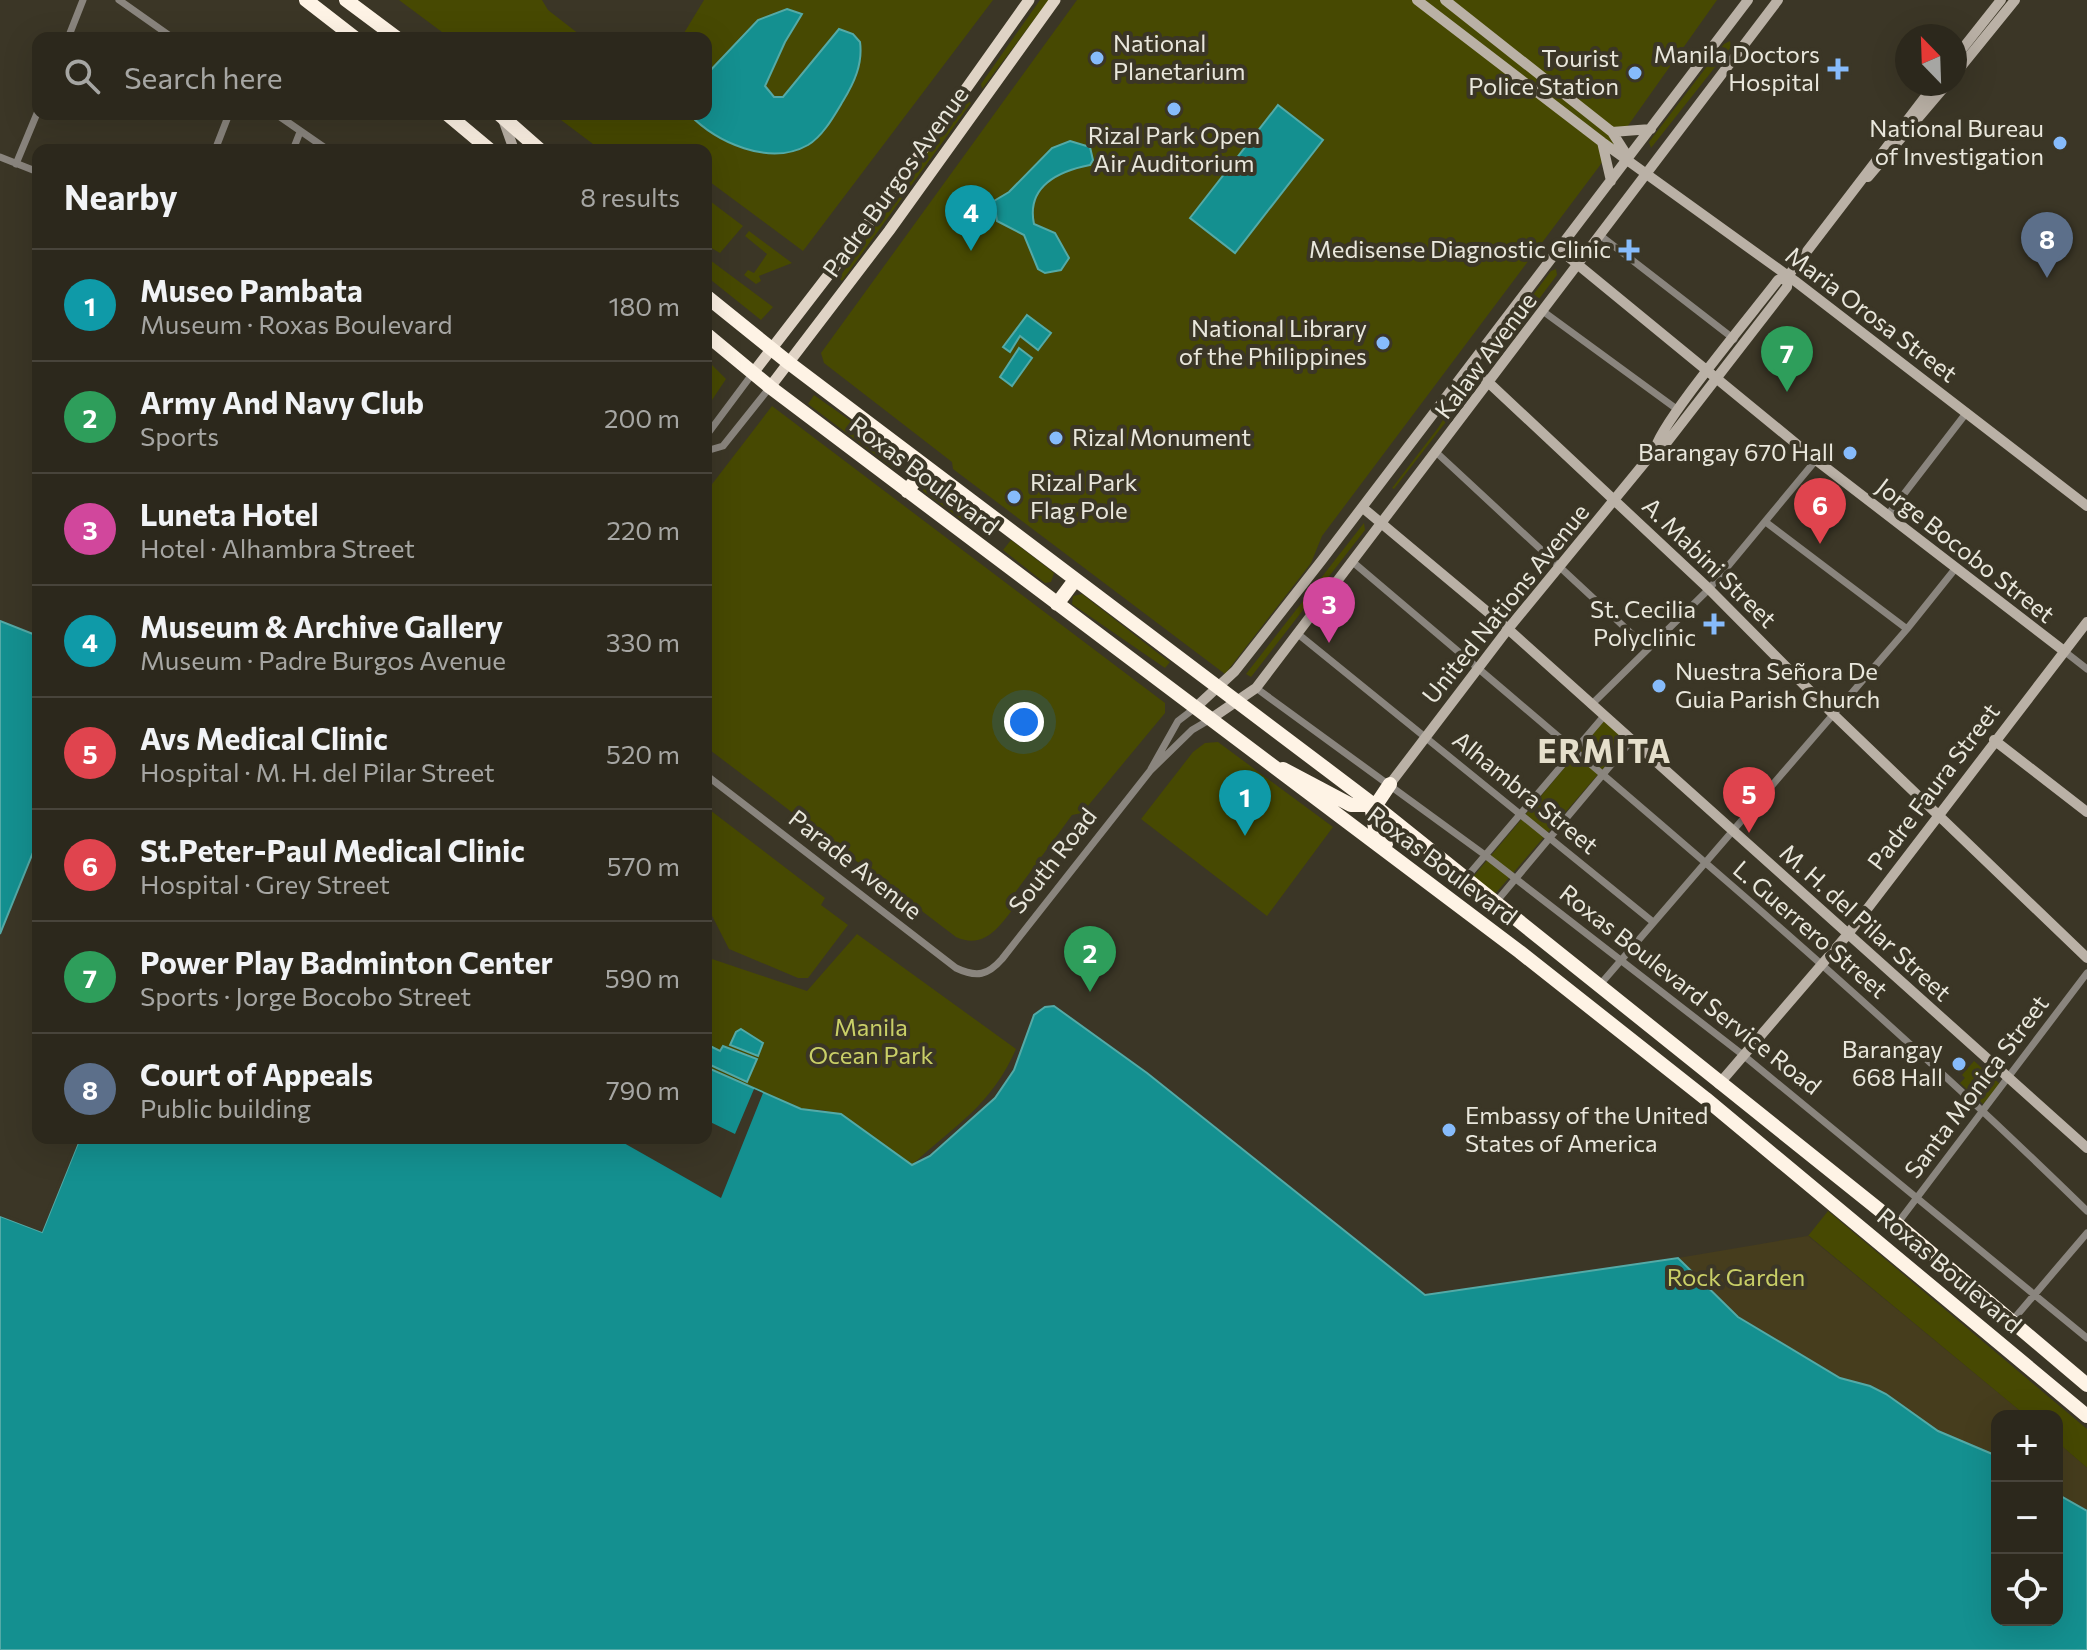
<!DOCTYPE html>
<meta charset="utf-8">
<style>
:root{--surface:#2c281c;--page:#343025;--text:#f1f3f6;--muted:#a6a6a3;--line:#48443b;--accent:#ea580c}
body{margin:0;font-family:Commissioner,sans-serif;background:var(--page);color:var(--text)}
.controls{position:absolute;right:24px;bottom:24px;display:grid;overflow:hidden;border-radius:16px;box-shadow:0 8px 32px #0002}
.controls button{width:72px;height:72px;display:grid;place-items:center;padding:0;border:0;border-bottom:2px solid var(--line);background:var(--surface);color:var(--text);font:40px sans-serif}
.compass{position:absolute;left:1895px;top:24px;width:72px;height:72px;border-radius:50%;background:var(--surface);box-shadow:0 8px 32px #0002;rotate:337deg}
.you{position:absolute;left:1024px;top:722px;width:28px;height:28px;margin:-20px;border:6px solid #fff;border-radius:50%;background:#1a73e8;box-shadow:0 0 0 12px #1a73e833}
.badge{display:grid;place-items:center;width:52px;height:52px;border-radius:50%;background:var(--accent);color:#fff;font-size:26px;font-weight:700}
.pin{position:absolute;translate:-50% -66px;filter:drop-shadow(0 2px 4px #0008)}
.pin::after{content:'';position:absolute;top:42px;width:28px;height:24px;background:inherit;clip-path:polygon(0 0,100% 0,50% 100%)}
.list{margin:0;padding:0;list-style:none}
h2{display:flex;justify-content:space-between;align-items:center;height:104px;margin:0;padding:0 32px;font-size:34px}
h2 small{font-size:26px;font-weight:400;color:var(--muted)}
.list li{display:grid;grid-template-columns:52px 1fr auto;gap:24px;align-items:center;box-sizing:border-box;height:112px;padding:0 32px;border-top:2px solid var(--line)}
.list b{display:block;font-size:30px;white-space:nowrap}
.list p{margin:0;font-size:26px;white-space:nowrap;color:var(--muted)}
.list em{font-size:26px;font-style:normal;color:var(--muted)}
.icon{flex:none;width:44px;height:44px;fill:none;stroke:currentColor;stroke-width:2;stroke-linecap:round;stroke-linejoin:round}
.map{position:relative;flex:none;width:2087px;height:1650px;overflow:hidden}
.search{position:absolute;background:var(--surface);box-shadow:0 8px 32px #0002;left:32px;top:32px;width:680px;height:88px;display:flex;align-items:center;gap:20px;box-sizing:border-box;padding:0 28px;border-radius:16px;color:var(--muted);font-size:30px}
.panel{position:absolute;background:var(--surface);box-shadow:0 8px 32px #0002;left:32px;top:144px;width:680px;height:1000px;border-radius:16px}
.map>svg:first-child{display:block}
.green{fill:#474902}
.sand{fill:#463d1d}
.water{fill:#149090;stroke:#54aaa7;stroke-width:2}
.pier{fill:#3b3626}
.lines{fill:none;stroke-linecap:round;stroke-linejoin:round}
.street{stroke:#8a857e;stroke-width:7}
.secondary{stroke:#bab1a6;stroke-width:10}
.primary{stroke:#dfd3c5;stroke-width:11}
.highway{stroke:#fef3e5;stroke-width:14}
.poi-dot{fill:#86bbfb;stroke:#3b3626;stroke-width:3}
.labels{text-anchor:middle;stroke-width:8;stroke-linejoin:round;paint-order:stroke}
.poi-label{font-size:24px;fill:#e9e7dc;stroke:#3b3626;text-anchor:end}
.street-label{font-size:24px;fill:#e9e7dc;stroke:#3b3626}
.park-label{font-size:24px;fill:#c9cf67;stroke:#3b3626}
.district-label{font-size:32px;font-weight:bold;letter-spacing:2px;fill:#e5dfcb;stroke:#3b3626}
</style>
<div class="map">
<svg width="2087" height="1650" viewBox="0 0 2087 1650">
<rect width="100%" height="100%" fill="#3b3626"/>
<!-- green -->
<path class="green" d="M399,0H542L548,10L584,38H450Z
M704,0H993L803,251L706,179V150H666L659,145L655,150H601L553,114H706V38H681Z
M1040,0H1049L982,89L981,84Z
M1077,0H1717L1598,168L1322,536L1311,563L1225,674L953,469L952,462L824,363L821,353Z
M1730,41L1731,47L1651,148L1649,142L1724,44Z
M965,98L971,103L842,281L839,278Z
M706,198L743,226L720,253L706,245Z
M749,231L792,263L759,276L761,281L756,284L744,275L748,270L754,273L767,254L745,236Z
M706,257L773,307L761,320L706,276Z
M1556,269L1557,275L1492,361L1486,357L1551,271Z
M706,359L726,379L706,409Z
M1463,387L1469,392L1394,489L1392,488L1438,428Z
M814,395L903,458L904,463L893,468L808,404Z
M772,406L1165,703V713L1082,813L1072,815L1064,826L1014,894L1018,902C1002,923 986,951 956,937L706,747V492Z
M926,481H931L973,512L965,522L923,491Z
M1364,523L1365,530L1251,677L1246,674Z
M1011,540L1054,573L1051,582L1045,583L1003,550Z
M1082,594L1159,654L1170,662L1165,668L1072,604L1073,596Z
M1608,716L1631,736L1495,894L1473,877Z
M1218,742L1333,827L1267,916L1141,819L1193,752L1205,743Z
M706,807L825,898L821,905L848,925L808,978H798L729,949L706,904Z
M857,934L1016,1049C991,1106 955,1125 912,1165L824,1110L801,1109L706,1138V957L807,991Z
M1974,1061L2000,1084L1983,1104L1960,1083L1965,1078L1962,1075Z
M1828,1211L2087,1429V1468L2057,1442V1416H2026L1809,1236L1678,1258L1808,1236Z"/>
<!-- sand -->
<path class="sand" d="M1808,1236L2026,1416H1997V1456L1938,1431L1886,1394L1870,1386L1840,1378L1738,1317L1678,1258Z
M2057,1442L2087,1468V1511L2057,1494Z"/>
<!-- water -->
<path class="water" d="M787,9L802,14L785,42L765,86L774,97H783L839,29L853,34L860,42C863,64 854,83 843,101C834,116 823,136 808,145C769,167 716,142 689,114H706V75L758,20Z
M1278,105L1323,140L1235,253L1190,218Z
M1070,141L1090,147L1093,160L1090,165C1059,171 1026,186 1034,224L1055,233L1069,258L1061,270L1045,273L1038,269L1024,235L997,221L994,201L1009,192L1052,148Z
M1027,315L1051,333L1038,350L1020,336L1010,352L1003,347Z
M1019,348L1032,358L1012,386L1000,377Z
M0,621L38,636V840L0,934Z
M1054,1006L1147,1073L1425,1295L1678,1258L1738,1317L1840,1378L1870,1386L1886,1394L1938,1431L1997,1456V1620H2057V1494L2087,1511V1650H0V1216L42,1232L80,1138H706V1067L801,1109L841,1114L912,1165L930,1156L995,1098L1014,1070L1034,1015L1045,1007Z
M741,1029L763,1043L758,1056L730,1045L736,1032Z
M706,1044L720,1051L723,1046L757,1059L747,1082L706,1063Z"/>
<!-- pier -->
<path class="pier" d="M754,1089L763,1093L721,1198L615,1138H706V1120L735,1134Z
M76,1138H80L42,1232L0,1216V1212L40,1227Z"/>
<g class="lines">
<!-- street -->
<path class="street" d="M119,0L173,38
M68,38L83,0
M276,114L328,150
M215,150L229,114
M293,150L300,132
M0,157L38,172
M16,164L38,111
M1601,236L1734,339
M1544,312L1678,410
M706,436L753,373
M706,451L723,446L770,387
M1437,453L1648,649
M1887,516L1967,412
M1767,523L1907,629
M1354,563C1602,774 1854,983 2087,1211
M1298,634L1653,922
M2064,651L2087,669
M1256,688L1485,855L1743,1055L2087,1338
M1591,705L1709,589L1816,460
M1151,769L1178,721L1195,708
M706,775L956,968C977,978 988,975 1002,959L1150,771L1192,730L1209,720
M1465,879L1604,716
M1496,902L1631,741
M1598,987L1907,629L1955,569
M1897,1224L2087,973
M2012,1321L2087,1233"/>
<!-- secondary -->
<path class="secondary" d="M1417,0L1602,142L1795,281L2087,506
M1445,0L1612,132L1628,157
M1955,58L2001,0
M1955,74L2015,0
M504,122L514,150
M1612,132L1651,129
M1602,142L1611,181
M1868,177L1947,84
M1560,250L1816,460L2064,651
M1472,367L1709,589L1834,715L2087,958
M1655,450C1657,427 1757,308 1778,280L1788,276L1935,84
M1363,508L1508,629L2087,1148
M1195,708L1235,671L1322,560L1748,0
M1209,720L1256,688L1778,0
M1994,740L2087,812
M1390,784L1508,629L1655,450L1664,446L1787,287L1788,276
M1719,1084L1848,934L2087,622"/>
<!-- primary -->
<path class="primary" d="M753,373L897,186L1029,0
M770,387L889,231L1055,0"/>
<!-- highway -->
<path class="highway" d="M306,0L355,38
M346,0L397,38
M447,114L490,150
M499,114L540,150
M706,296L789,363L1374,805L1897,1224L2087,1385
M706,334L770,387L1520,952L1706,1099L2087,1416
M907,491L926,467
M1057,604L1075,580
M1283,769L1351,805H1374
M1386,844L1375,828L1372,811L1390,784"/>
</g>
<!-- markers -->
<g class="poi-dot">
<circle cx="1097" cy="58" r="8"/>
<path d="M1834 57h8v8h8v8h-8v8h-8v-8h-8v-8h8z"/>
<circle cx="1635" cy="73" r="8"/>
<circle cx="1174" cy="109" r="8"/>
<circle cx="2060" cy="143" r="8"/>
<path d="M1625 238h8v8h8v8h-8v8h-8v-8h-8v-8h8z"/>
<circle cx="1383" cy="343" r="8"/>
<circle cx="1056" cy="438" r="8"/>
<circle cx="1850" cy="453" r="8"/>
<circle cx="1014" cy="497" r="8"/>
<path d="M1710 612h8v8h8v8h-8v8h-8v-8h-8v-8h8z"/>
<circle cx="1659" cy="686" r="8"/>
<circle cx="1959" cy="1064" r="8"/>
<circle cx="1449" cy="1130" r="8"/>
</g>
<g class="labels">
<!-- poi labels -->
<g class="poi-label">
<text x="1113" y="52" text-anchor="start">National<tspan x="1113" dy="28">Planetarium</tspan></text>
<text x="1820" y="63">Manila Doctors<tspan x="1820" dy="28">Hospital</tspan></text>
<text x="1619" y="67">Tourist<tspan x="1619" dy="28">Police Station</tspan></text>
<text x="2044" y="137">National Bureau<tspan x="2044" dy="28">of Investigation</tspan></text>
<text x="1174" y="144" text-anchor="middle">Rizal Park Open<tspan x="1174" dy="28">Air Auditorium</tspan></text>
<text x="1611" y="258">Medisense Diagnostic Clinic</text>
<text x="1367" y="337">National Library<tspan x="1367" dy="28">of the Philippines</tspan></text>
<text x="1072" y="446" text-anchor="start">Rizal Monument</text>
<text x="1834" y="461">Barangay 670 Hall</text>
<text x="1030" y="491" text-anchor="start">Rizal Park<tspan x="1030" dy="28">Flag Pole</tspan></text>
<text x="1696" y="618">St. Cecilia<tspan x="1696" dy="28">Polyclinic</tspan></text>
<text x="1675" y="680" text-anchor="start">Nuestra Señora De<tspan x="1675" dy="28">Guia Parish Church</tspan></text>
<text x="1943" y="1058">Barangay<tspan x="1943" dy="28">668 Hall</tspan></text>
<text x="1465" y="1124" text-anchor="start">Embassy of the United<tspan x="1465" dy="28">States of America</tspan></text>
</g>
<!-- street labels -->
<g class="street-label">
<text transform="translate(896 182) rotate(-54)" y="8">Padre Burgos Avenue</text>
<text transform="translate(1871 315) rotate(37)" y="8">Maria Orosa Street</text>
<text transform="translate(1486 356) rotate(-53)" y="8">Kalaw Avenue</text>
<text transform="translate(924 476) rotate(37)" y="8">Roxas Boulevard</text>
<text transform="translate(1965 551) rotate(38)" y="8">Jorge Bocobo Street</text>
<text transform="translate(1709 563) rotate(44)" y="8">A. Mabini Street</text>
<text transform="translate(1506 604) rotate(-51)" y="8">United Nations Avenue</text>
<text transform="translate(1934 787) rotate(-53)" y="8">Padre Faura Street</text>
<text transform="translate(1525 793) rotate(39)" y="8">Alhambra Street</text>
<text transform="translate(1053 861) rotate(-52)" y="8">South Road</text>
<text transform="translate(855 865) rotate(38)" y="8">Parade Avenue</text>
<text transform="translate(1442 866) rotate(37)" y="8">Roxas Boulevard</text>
<text transform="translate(1865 923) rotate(42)" y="8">M. H. del Pilar Street</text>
<text transform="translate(1810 930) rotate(41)" y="8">L. Guerrero Street</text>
<text transform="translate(1690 990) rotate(38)" y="8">Roxas Boulevard Service Road</text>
<text transform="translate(1977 1087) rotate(-53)" y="8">Santa Monica Street</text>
<text transform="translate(1949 1271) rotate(40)" y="8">Roxas Boulevard</text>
</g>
<!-- park labels -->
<g class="park-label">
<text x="871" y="1036">Manila<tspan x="871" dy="28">Ocean Park</tspan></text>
<text x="1736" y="1286">Rock Garden</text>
</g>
<!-- district labels -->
<g class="district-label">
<text x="1605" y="763">ERMITA</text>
</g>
</g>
</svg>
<div class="controls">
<button>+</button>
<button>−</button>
<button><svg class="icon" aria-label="locate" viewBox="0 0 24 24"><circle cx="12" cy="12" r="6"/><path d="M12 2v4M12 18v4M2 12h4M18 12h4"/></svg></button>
</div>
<svg class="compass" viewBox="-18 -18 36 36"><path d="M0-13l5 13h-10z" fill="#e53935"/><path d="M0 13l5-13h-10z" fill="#a6a6a3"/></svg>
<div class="you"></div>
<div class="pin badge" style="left:1245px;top:836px;background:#0f9aa8">1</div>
<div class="pin badge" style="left:1090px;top:992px;background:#2e9e5b">2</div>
<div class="pin badge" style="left:1329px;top:643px;background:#d1479c">3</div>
<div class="pin badge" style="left:971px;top:251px;background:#0f9aa8">4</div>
<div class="pin badge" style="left:1749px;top:833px;background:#e0444e">5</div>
<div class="pin badge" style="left:1820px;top:544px;background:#e0444e">6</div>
<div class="pin badge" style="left:1787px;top:392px;background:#2e9e5b">7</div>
<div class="pin badge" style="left:2047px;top:278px;background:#5c6f8a">8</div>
<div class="search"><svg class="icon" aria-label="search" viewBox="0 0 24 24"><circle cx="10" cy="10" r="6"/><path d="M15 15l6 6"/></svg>Search here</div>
<section class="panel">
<h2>Nearby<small>8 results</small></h2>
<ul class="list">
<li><span class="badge" style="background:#0f9aa8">1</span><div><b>Museo Pambata</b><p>Museum · Roxas Boulevard</p></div><em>180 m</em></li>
<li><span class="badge" style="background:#2e9e5b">2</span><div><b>Army And Navy Club</b><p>Sports</p></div><em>200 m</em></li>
<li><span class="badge" style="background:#d1479c">3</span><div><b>Luneta Hotel</b><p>Hotel · Alhambra Street</p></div><em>220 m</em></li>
<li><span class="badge" style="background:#0f9aa8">4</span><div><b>Museum &amp; Archive Gallery</b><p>Museum · Padre Burgos Avenue</p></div><em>330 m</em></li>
<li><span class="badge" style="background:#e0444e">5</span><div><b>Avs Medical Clinic</b><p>Hospital · M. H. del Pilar Street</p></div><em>520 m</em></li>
<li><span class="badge" style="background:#e0444e">6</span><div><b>St.Peter-Paul Medical Clinic</b><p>Hospital · Grey Street</p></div><em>570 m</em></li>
<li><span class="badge" style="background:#2e9e5b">7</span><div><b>Power Play Badminton Center</b><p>Sports · Jorge Bocobo Street</p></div><em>590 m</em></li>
<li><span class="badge" style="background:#5c6f8a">8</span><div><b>Court of Appeals</b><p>Public building</p></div><em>790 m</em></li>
</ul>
</section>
</div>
